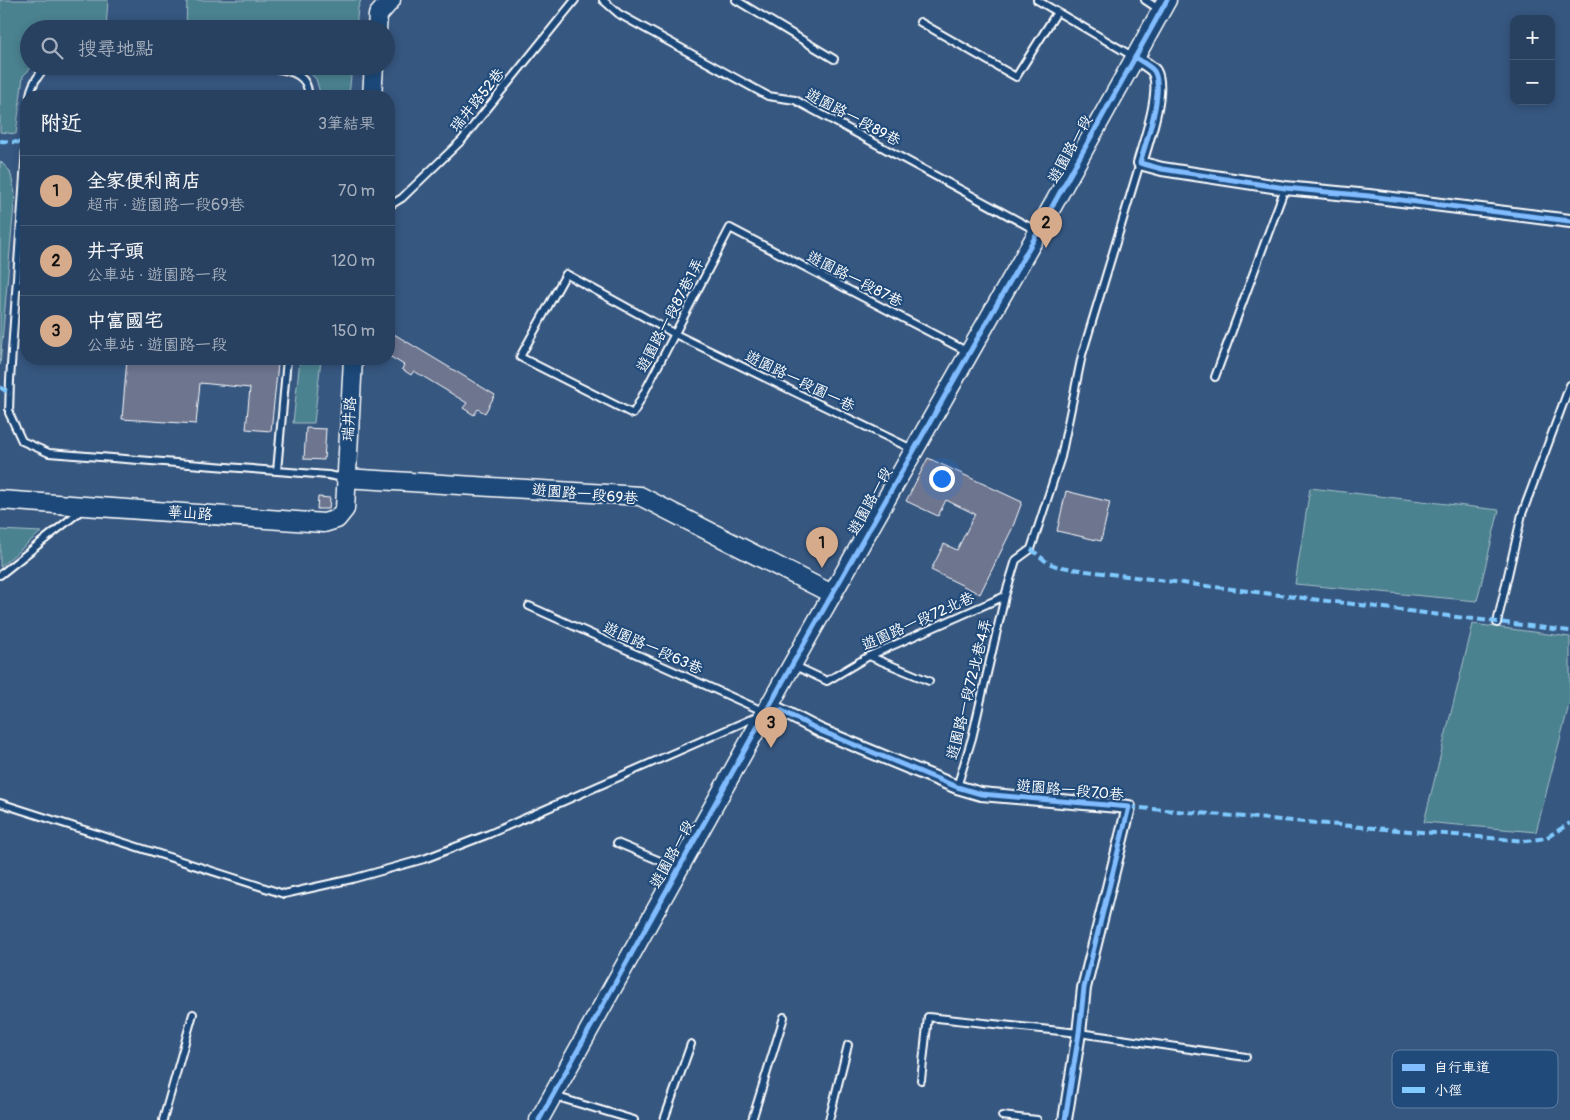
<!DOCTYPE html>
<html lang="zh-TW">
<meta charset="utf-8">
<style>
:root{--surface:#284160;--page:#344c69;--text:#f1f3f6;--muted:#a5afbd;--line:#445a75;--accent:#d6ab8b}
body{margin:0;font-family:Pangolin,"LXGW WenKai TC",sans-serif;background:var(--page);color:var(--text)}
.controls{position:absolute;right:15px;top:15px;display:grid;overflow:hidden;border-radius:10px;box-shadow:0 2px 8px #0003}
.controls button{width:45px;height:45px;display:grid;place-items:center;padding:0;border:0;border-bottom:1px solid var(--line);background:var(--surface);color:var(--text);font:25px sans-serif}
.you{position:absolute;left:941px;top:478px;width:18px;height:18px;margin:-12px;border:4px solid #fff;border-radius:50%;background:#1a73e8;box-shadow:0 0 0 8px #1a73e833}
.badge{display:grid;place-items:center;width:32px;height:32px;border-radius:50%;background:var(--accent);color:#111;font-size:16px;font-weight:700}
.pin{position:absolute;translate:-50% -41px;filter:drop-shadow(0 1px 2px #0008)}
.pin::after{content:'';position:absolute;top:26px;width:18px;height:15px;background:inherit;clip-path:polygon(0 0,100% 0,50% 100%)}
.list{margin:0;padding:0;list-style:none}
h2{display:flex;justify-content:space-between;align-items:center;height:65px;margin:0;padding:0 20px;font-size:21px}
h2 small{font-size:16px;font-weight:400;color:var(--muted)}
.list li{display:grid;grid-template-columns:32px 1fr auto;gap:15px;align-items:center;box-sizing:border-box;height:70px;padding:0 20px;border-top:1px solid var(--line)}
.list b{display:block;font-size:19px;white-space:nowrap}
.list p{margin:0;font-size:16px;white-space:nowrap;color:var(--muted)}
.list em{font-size:16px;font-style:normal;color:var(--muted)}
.icon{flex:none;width:28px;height:28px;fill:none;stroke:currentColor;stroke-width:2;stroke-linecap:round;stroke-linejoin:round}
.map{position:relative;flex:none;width:1570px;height:1120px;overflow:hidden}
.search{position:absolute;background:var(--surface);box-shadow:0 2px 8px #0003;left:20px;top:20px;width:375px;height:55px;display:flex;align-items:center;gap:12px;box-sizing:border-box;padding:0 18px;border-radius:28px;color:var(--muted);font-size:19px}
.panel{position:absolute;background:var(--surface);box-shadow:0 2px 8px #0003;left:20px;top:90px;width:375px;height:275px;border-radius:20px}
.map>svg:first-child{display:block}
.green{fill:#4c8290;stroke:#a6c0c8}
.building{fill:#6d758f;stroke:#fff}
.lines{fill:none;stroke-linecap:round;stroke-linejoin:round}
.lane-casing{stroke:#fff;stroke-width:10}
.street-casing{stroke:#fff;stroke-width:16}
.secondary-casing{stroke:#fff;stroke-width:21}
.lane{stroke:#1f4a7a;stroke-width:6}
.street{stroke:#1f4a7a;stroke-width:12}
.secondary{stroke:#1f4a7a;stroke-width:18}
.quiet{stroke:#80caff;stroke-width:4;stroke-dasharray:8 4;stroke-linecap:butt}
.cycleway-casing{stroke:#1f4a7a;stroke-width:8}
.cycleway{stroke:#80bcff;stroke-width:5}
.labels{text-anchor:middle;stroke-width:4;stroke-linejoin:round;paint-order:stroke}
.street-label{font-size:15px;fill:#fff;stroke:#1f4a7a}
.key{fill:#1f4a7a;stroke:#6280a2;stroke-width:1}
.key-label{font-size:14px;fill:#fff}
</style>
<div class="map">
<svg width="1570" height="1120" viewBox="0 0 1570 1120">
<rect width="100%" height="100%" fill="#365780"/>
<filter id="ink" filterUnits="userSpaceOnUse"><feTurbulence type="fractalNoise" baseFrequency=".02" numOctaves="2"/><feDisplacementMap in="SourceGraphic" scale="10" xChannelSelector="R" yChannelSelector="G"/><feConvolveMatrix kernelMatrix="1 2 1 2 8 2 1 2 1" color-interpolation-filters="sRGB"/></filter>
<g filter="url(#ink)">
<!-- green -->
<path class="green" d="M0,0H108L106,29H29V66H33L23,76L16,134L0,132Z
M187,0H361L358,8L356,29H186Z
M302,66H352L349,96H321L316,79Z
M0,161L10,171L15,193L0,365Z
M300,359H321L314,423H293Z
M1310,488L1499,510L1477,601L1295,584Z
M0,530L41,532L0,567Z
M1473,624L1570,637V701L1536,832L1424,822Z"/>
<!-- building -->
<path class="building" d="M389,331L495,395L485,413L478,409L474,415L463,408L467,403L414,371L411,375L402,369L404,365L389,356Z
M127,359H219L278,364L271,431L246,429L250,388L200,383L196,424L122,419Z
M306,428L326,429L324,460L304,459Z
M928,458L1022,502L1012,529L980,594L931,570L944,544L957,550L975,514L946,500L938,516L906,501Z
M1066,491L1110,502L1101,541L1057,531Z
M318,497L330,498L329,509H317Z"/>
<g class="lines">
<!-- lane casing -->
<g class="lane-casing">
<path id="lane" d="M603,0L619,14L768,96L795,100L1037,231
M736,0L834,59
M1037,0L1134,57
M1145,0L1160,10
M920,22L1016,77L1057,12
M250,66C266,68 298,67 306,84C308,88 308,93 309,96
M30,96C31,84 39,74 47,66
M26,147L10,380L9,413L22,441L49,453L328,475L344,478
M389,206L402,198L462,140L575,0
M17,285L26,286
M1215,377L1285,188
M912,449L675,334L566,274L520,357L633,414L730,228L968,352
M277,471L287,359
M0,575L83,509
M529,606L765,712
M1497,623L1522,514L1570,385
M869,656L929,681
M793,665L827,681L869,656L1005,596L1016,560L1031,549L1061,457L1082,355L1140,163
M957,787L972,738L1005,596
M0,803L284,894L352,879L424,859L489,834L758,716
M617,843L677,868
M921,1080L928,1017L1079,1033L1246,1057
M554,1096L634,1120
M1002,1116L1037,1120
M163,1120L193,1014
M664,1120L691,1044
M752,1120L784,1017
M829,1120L848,1045"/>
</g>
<!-- street casing -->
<g class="street-casing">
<path id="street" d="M1135,57C1140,61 1150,66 1154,71C1165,89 1146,142 1140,163L1162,169L1285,188L1369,196L1570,221
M766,712L780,710L821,731L957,787L981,794L1129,807L1084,988L1079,1033L1065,1120"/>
</g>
<!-- secondary casing -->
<g class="secondary-casing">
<path id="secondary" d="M377,29L378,15L391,0
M372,96L374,66
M345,478L640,496L832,594
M0,500L324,523L337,519L345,509L353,359
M539,1120L792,665L1038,232L1167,0"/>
</g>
<!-- lane -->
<use href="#lane" class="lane"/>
<!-- street -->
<use href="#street" class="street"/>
<!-- secondary -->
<use href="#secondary" class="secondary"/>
<!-- quiet -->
<path class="quiet" d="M0,141L26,143
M0,387L10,394
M1031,549L1048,563L1056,566L1086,571L1570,631
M1129,807L1526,841L1546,838L1570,823"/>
<!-- cycleway casing -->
<g class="cycleway-casing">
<path id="cycleway" d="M1135,57C1140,61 1150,66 1154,71C1165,89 1146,142 1140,163L1162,169L1285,188L1369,196L1570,221
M766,712L780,710L821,731L957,787L981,794L1129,807L1084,988L1079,1033L1065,1120
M539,1120L792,665L1038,232L1167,0"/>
</g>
<!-- cycleway -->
<use href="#cycleway" class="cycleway"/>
</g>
</g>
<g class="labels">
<!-- street labels -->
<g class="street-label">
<text transform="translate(477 100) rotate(-51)" y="5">瑞井路52巷</text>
<text transform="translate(853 117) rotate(28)" y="5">遊園路一段89巷</text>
<text transform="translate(1070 149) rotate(-61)" y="5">遊園路一段</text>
<text transform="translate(855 279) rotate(27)" y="5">遊園路一段87巷</text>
<text transform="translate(670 315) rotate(-62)" y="5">遊園路一段87巷1弄</text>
<text transform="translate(800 381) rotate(26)" y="5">遊園路一段園一巷</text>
<text transform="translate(349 419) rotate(-86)" y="5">瑞井路</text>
<text transform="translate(585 494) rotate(5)" y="5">遊園路一段69巷</text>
<text transform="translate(870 501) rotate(-61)" y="5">遊園路一段</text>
<text transform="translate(190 513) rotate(4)" y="5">華山路</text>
<text transform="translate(918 621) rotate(-24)" y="5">遊園路一段72北巷</text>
<text transform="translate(653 648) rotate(24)" y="5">遊園路一段63巷</text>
<text transform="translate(969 689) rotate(-76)" y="5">遊園路一段72北巷4弄</text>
<text transform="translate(1070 790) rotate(5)" y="5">遊園路一段70巷</text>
<text transform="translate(672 854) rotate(-61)" y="5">遊園路一段</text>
</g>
</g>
<!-- legend -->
<rect x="1392" y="1050" width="166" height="58" rx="8" class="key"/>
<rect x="1402" y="1064" width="23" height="7" fill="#80bcff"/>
<rect x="1402" y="1087" width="23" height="6" fill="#80caff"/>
<g class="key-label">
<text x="1434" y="1072">自行車道</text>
<text x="1434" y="1095">小徑</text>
</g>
</svg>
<div class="controls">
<button>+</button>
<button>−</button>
</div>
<div class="you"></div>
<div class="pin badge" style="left:822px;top:568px">1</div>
<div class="pin badge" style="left:1046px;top:248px">2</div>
<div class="pin badge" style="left:771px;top:748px">3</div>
<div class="search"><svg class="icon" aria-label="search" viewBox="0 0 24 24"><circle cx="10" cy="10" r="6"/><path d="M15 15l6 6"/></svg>搜尋地點</div>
<section class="panel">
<h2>附近<small>3筆結果</small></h2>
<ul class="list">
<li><span class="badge">1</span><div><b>全家便利商店</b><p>超市 · 遊園路一段69巷</p></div><em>70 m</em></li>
<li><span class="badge">2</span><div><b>井子頭</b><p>公車站 · 遊園路一段</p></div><em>120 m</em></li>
<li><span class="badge">3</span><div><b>中富國宅</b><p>公車站 · 遊園路一段</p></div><em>150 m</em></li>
</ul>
</section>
</div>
